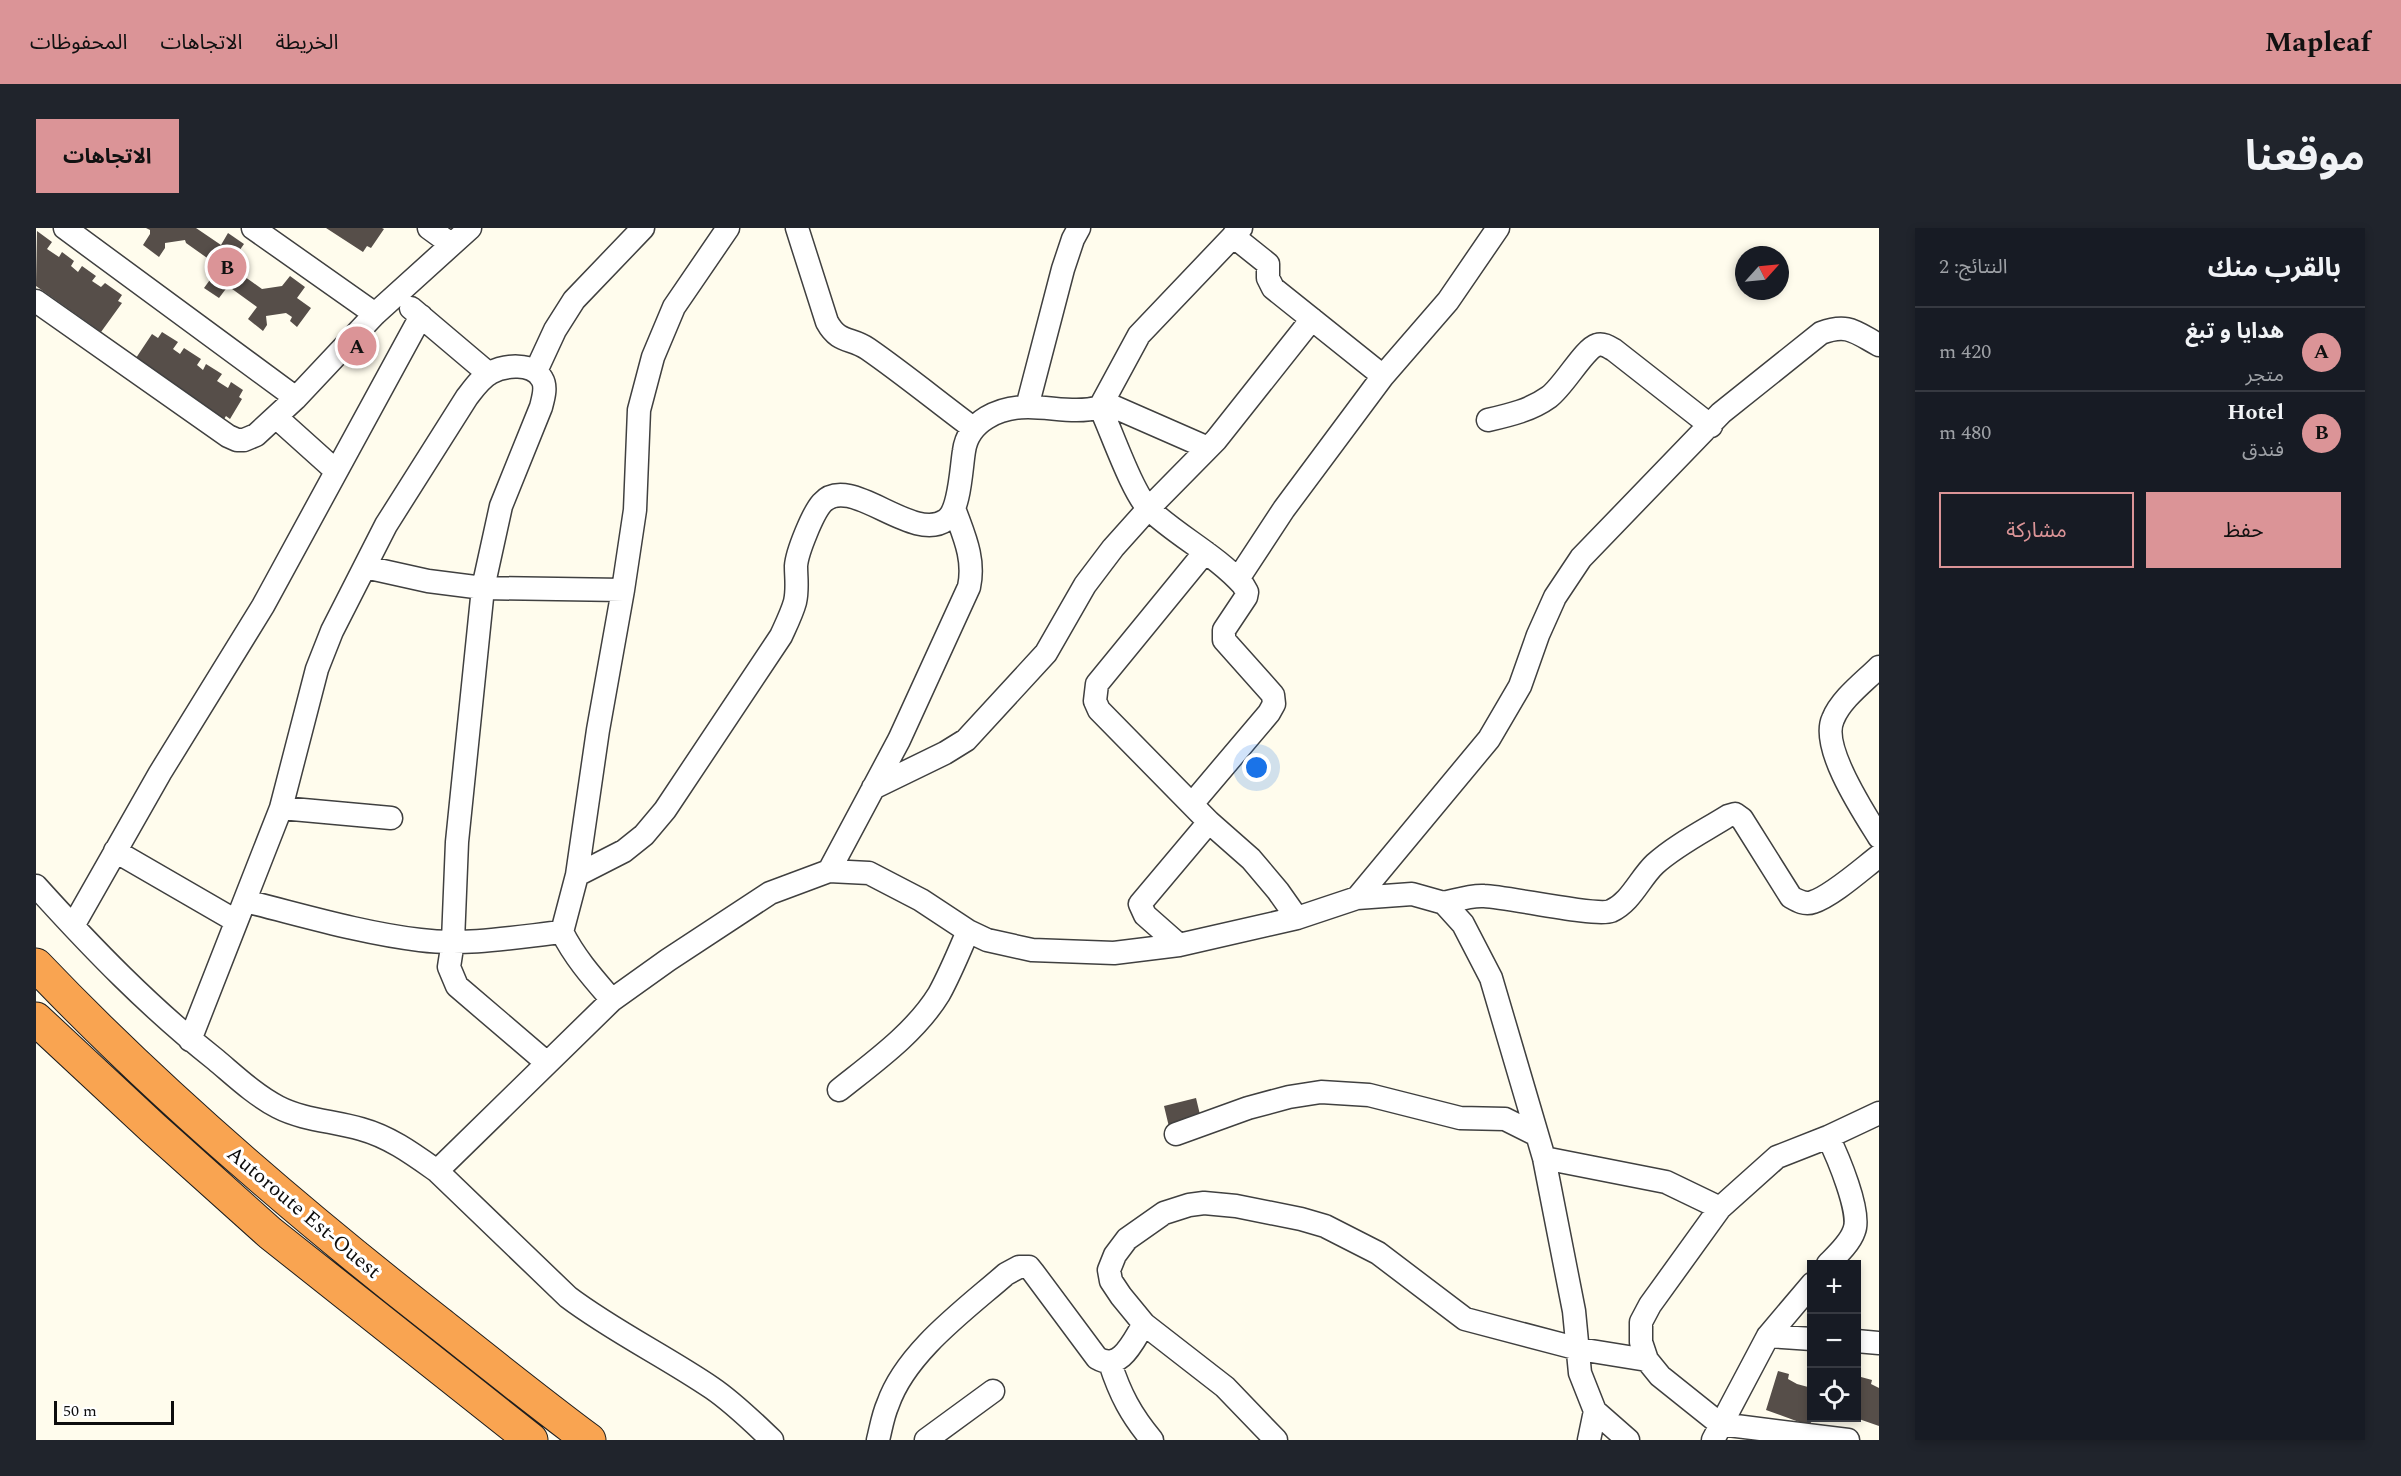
<!DOCTYPE html>
<html lang="ar">
<meta charset="utf-8">
<style>
:root{--surface:#171b24;--page:#20242c;--text:#f1f3f6;--muted:#9ea1a6;--line:#363941;--accent:#db9497}
body{margin:0;font-family:Spectral,"Noto Sans Arabic",serif;background:var(--page);color:var(--text);direction:rtl}
.controls{position:absolute;right:18px;bottom:18px;display:grid;overflow:hidden;border-radius:0px;box-shadow:0 3px 9px #0003}
.controls button{width:54px;height:54px;display:grid;place-items:center;padding:0;border:0;border-bottom:2px solid var(--line);background:var(--surface);color:var(--text);font:30px sans-serif}
.compass{position:absolute;left:1699px;top:18px;width:54px;height:54px;border-radius:50%;background:var(--surface);box-shadow:0 3px 9px #0003;rotate:63deg}
.scale{position:absolute;left:18px;bottom:15px;width:120px;box-sizing:border-box;padding-left:6px;border:3px solid #0d0d0d;border-top:0;font-size:16px;line-height:21px;white-space:nowrap;color:#0d0d0d;-webkit-text-stroke:4px #fff;paint-order:stroke}
.you{position:absolute;left:1221px;top:540px;width:21px;height:21px;margin:-15px;border:4px solid #fff;border-radius:50%;background:#1a73e8;box-shadow:0 0 0 9px #1a73e833}
.badge{display:grid;place-items:center;width:39px;height:39px;border-radius:50%;background:var(--accent);color:#111;font-size:20px;font-weight:700}
.pin{position:absolute;translate:-50% -50%;border:3px solid #fff;box-shadow:0 2px 6px #0006}
.list{margin:0;padding:0;list-style:none}
h2{display:flex;justify-content:space-between;align-items:center;height:78px;margin:0;padding:0 24px;font-size:26px}
h2 small{font-size:20px;font-weight:400;color:var(--muted)}
.list li{display:grid;grid-template-columns:39px 1fr auto;gap:18px;align-items:center;box-sizing:border-box;height:84px;padding:0 24px;border-top:2px solid var(--line)}
.list b{display:block;font-size:22px;white-space:nowrap}
.list p{margin:0;font-size:20px;white-space:nowrap;color:var(--muted)}
.list em{font-size:20px;font-style:normal;color:var(--muted)}
.actions{display:flex;gap:12px;padding:18px 24px}
.actions a{flex:1;padding:14px 0;border:2px solid var(--accent);border-radius:0px;text-align:center;font-size:21px;color:var(--accent)}
.actions .main{background:var(--accent);color:#111}
.icon{flex:none;width:33px;height:33px;fill:none;stroke:currentColor;stroke-width:2;stroke-linecap:round;stroke-linejoin:round}
.map{position:relative;flex:none;width:1843px;height:1212px;overflow:hidden;direction:ltr;border-radius:0px}
header{display:flex;align-items:center;gap:36px;box-sizing:border-box;height:84px;padding:0 30px;background:var(--accent);color:#111}
header strong{font-size:28px}
nav{display:flex;gap:33px;margin-inline-start:auto;font-size:21px}
.intro{display:flex;align-items:center;justify-content:space-between;box-sizing:border-box;height:144px;padding:0 36px}
h1{margin:0;font-size:42px}
.button{padding:15px 27px;border-radius:0px;background:var(--accent);color:#111;font-size:21px;font-weight:700}
main{display:flex;gap:36px;padding:0 36px}
aside{flex:1;background:var(--surface);border-radius:0px;box-shadow:0 3px 9px #0003}
.map>svg:first-child{display:block}
.building{fill:#564e49}
.lines{fill:none;stroke-linecap:round;stroke-linejoin:round}
.minor-casing{stroke:#404040;stroke-width:25}
.highway-casing{stroke:#1e1e1e;stroke-width:35}
.minor{stroke:#fff;stroke-width:22}
.highway{stroke:#f9a451;stroke-width:33}
.labels{text-anchor:middle;stroke-width:6;stroke-linejoin:round;paint-order:stroke}
.street-label{font-size:21px;fill:#0d0d0d;stroke:#fff}
</style>
<header>
<strong>Mapleaf</strong>
<nav><a>الخريطة</a><a>الاتجاهات</a><a>المحفوظات</a></nav>
</header>
<div class="intro"><h1>موقعنا</h1><a class="button">الاتجاهات</a></div>
<main>
<aside>
<h2>بالقرب منك<small>النتائج: 2</small></h2>
<ul class="list">
<li><span class="badge">A</span><div><b>هدايا و تبغ</b><p>متجر</p></div><em>420 m</em></li>
<li><span class="badge">B</span><div><b>Hotel</b><p>فندق</p></div><em>480 m</em></li>
</ul>
<div class="actions"><a class="main">حفظ</a><a>مشاركة</a></div>
</aside>
<div class="map">
<svg width="1843" height="1212" viewBox="0 0 1843 1212">
<rect width="100%" height="100%" fill="#fffced"/>
<!-- building -->
<path class="building" d="M110,0H160L185,17L192,5L208,16L201,26L205,46L226,61L246,58L254,48L269,59L261,70L275,80L261,99L254,93L256,89L250,85L230,88L231,97L227,103L212,91L221,79L192,58L183,70L168,60L176,49L174,32L150,15L149,12L129,15V20L123,29L107,17L114,6V2Z
M290,0H346L348,1L335,20L331,18L327,24Z
M1,3L16,14L11,21L23,29L26,24L38,33L35,38L42,44L46,38L60,48L56,53L65,59L69,55L86,67L82,73L86,75L65,104L0,58Z
M126,104L142,114L137,121L144,126L148,120L165,131L161,137L167,142L170,136L186,146L181,153L192,160L195,154L207,162L203,169L206,171L194,191L190,188L186,194L100,130L116,106L122,110Z
M1160,870L1166,895L1134,903L1128,878Z
M1742,1143L1753,1146L1752,1151L1761,1156L1772,1159L1773,1153L1776,1154V1190L1774,1198L1730,1182Z
M1825,1149L1836,1152L1835,1156L1843,1160V1198L1820,1190V1165Z"/>
<g class="lines">
<!-- minor casing -->
<g class="minor-casing">
<path id="minor" d="M29,0L260,170
M217,0L339,86
M393,0L415,16
M761,0L791,94C803,116 815,109 832,121C868,146 902,174 937,200
M1197,8L1232,36V50L1237,60L1347,148
M0,73L192,208L201,212H208L220,207L260,170L339,86L434,0
M375,80L453,146
M500,143L519,102L538,72L607,0
M1067,174L1172,220
M991,179L1027,41L1037,11L1043,0
M1064,179C1075,202 1097,267 1114,282C1143,309 1180,327 1207,357L1211,364L1210,369L1188,402V412L1237,467L1238,476L1233,485L1156,576
M240,189L299,242
M1452,192C1474,187 1495,182 1513,169C1528,158 1548,121 1561,117C1567,115 1573,119 1578,122L1675,198
M1169,324L1061,456L1059,473L1063,482L1173,594L1215,631L1242,663L1261,690
M329,339L392,353L447,360L587,362
M1202,351L1248,281L1347,148L1412,73L1462,0
M1843,439C1828,454 1805,471 1797,491C1784,519 1828,585 1843,609
M837,560L909,525L930,512L1010,425L1049,357L1077,320L1112,281L1180,212L1276,91
M245,580L355,590
M79,623L200,693
M793,643L863,512L933,359C939,331 928,308 919,283
M541,647L588,623L608,607L629,582L745,408C750,397 756,385 759,374C762,361 760,350 760,338C761,324 777,285 786,275C814,244 876,316 910,292C924,282 925,241 928,223C932,193 963,179 992,179C1017,179 1040,186 1064,179L1103,107L1205,0
M0,658C56,720 114,780 180,832C199,848 219,867 242,879C267,892 298,893 325,901C354,909 377,926 401,943L532,1069C577,1103 629,1128 676,1160C698,1175 717,1194 736,1212
M1321,670L1453,511L1484,458L1502,407L1519,369L1545,330L1685,185L1785,105C1812,95 1819,104 1843,117
M209,673C266,687 325,705 384,712C431,718 480,709 526,704
M1408,675C1421,672 1435,667 1448,668C1473,669 1560,689 1575,683C1595,674 1604,650 1619,636C1640,617 1668,603 1692,588L1699,586L1706,591L1755,669C1762,673 1769,677 1777,674C1796,668 1826,641 1843,628
M37,698L124,545L227,378L385,88
M1143,717L1109,687L1104,676L1173,594
M576,772C557,750 539,730 526,704L541,647L562,502L587,362L599,282L603,182L617,129L638,79L692,0
M154,812L245,580L281,441L296,403L350,297L431,169C438,160 444,151 454,145C468,137 497,134 506,151C511,159 507,171 505,179L465,278L447,360L421,614L417,713L413,739L421,758L511,835
M803,862C838,834 879,805 903,766C914,746 923,724 932,703
M1140,906L1212,880L1253,869L1285,864L1333,867L1424,890L1469,891L1501,907
M1792,909C1801,927 1826,985 1818,1003C1814,1015 1801,1027 1792,1036
M1508,930L1630,954L1684,980L1741,929L1792,909L1843,885
M401,943L576,772L632,732L734,665L793,643L833,645L885,672L932,703L951,712L996,722L1078,725L1143,717L1261,690L1321,670L1376,666L1408,675L1427,696L1455,750L1508,930L1538,1083L1544,1145L1559,1183L1592,1212
M1684,980L1614,1077L1605,1094V1114L1611,1132L1624,1148L1684,1196L1812,1212
M1732,1108L1776,1111
M1820,1113L1843,1115
M1074,1135C1084,1166 1095,1187 1116,1212
M842,1212C845,1200 847,1187 852,1176C870,1124 930,1081 970,1046L983,1039H993L997,1044L1061,1130C1085,1144 1097,1113 1108,1096
M890,1212L957,1163
M1240,1212L1189,1159L1108,1096L1085,1068L1075,1053L1073,1042L1079,1027L1091,1011L1128,985L1153,977L1168,975L1200,978L1265,991L1289,998L1342,1025L1429,1091L1543,1121L1611,1132
M1553,1212L1559,1183
M1677,1212L1732,1108L1776,1056"/>
</g>
<!-- highway casing -->
<g class="highway-casing">
<path id="highway" d="M0,737C124,867 261,984 403,1095C452,1134 502,1174 553,1212
M0,791L117,900L234,1005L495,1212"/>
</g>
<!-- minor -->
<use href="#minor" class="minor"/>
<!-- highway -->
<use href="#highway" class="highway"/>
</g>
<g class="labels">
<!-- street labels -->
<g class="street-label">
<text transform="translate(268 984) rotate(40)" y="7">Autoroute Est-Ouest</text>
</g>
</g>
</svg>
<div class="controls">
<button>+</button>
<button>−</button>
<button><svg class="icon" aria-label="locate" viewBox="0 0 24 24"><circle cx="12" cy="12" r="6"/><path d="M12 2v4M12 18v4M2 12h4M18 12h4"/></svg></button>
</div>
<svg class="compass" viewBox="-18 -18 36 36"><path d="M0-13l5 13h-10z" fill="#e53935"/><path d="M0 13l5-13h-10z" fill="#9ea1a6"/></svg>
<div class="scale">50 m</div>
<div class="you"></div>
<div class="pin badge" style="left:321px;top:118px">A</div>
<div class="pin badge" style="left:191px;top:39px">B</div>
</div>
</main>
